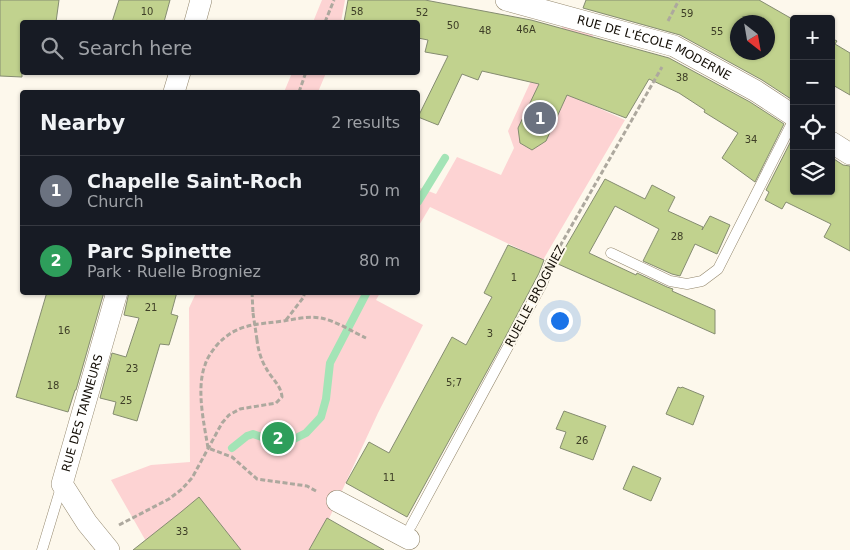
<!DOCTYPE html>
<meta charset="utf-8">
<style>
:root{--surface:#171b24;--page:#20242c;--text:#f1f3f6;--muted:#9ea1a6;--line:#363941;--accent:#90b0d6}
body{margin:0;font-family:"DejaVu Sans",sans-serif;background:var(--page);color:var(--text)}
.controls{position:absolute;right:15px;top:15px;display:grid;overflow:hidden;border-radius:5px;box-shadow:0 1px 4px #0004}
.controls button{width:45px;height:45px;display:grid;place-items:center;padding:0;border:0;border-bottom:1px solid var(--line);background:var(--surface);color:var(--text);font:25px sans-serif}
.compass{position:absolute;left:730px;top:15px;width:45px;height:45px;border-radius:50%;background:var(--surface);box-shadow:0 1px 4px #0004;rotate:149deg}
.you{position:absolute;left:559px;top:320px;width:18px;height:18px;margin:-12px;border:4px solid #fff;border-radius:50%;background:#1a73e8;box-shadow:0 0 0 8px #1a73e833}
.badge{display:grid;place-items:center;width:32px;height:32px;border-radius:50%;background:var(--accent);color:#fff;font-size:16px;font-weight:700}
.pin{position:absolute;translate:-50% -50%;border:2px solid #fff;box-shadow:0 1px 5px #0006}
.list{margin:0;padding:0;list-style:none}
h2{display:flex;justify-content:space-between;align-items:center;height:65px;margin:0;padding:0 20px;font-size:21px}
h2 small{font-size:16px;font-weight:400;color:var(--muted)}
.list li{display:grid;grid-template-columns:32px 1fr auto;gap:15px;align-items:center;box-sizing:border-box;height:70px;padding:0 20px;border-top:1px solid var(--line)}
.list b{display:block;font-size:19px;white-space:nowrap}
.list p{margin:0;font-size:16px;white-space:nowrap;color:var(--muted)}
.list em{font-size:16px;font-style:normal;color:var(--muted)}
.icon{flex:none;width:28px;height:28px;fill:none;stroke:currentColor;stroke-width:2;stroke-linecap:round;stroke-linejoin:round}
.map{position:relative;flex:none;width:850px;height:550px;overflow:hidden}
.search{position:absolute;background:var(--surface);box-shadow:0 1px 4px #0004;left:20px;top:20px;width:400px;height:55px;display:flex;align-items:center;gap:12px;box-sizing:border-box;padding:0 18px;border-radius:5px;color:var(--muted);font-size:19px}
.panel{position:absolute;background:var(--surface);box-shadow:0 1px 4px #0004;left:20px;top:90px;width:400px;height:205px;border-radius:5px}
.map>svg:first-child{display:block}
.green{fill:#fdd3d3}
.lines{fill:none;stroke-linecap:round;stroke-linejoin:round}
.stream{stroke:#a3e4b6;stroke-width:8}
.building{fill:#c1d28e;stroke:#858c71;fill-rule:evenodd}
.service-casing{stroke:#93876d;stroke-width:11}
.minor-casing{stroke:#93876d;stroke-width:22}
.path{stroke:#ada89e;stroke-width:3;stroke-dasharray:5 2.5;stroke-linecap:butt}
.service{stroke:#fff;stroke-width:10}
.minor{stroke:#fff;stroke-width:21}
.path-bridge{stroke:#ada89e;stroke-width:3;stroke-dasharray:5 2.5;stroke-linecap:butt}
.labels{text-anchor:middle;stroke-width:4;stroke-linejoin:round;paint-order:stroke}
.number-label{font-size:10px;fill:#3e3e27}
.street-label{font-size:12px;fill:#120d05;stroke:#fdf8ec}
</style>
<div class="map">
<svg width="850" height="550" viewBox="0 0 850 550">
<rect width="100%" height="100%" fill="#fdf8ec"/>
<!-- green -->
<path class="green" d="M322,0H345L341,22H313Z
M563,24L594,33L579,73L574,97L625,120L543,260L430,207L418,227V187L436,194L457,157L501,175L514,148L508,131L535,72L548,75Z
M292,73V72L326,73L318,92H284Z
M196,293H380L376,300L423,325L378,413L327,523L313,550H240L147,543L111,480L151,465L190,462L189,308Z"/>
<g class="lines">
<!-- stream -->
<path class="stream" d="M418,202L445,158
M232,448L247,436L253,434L276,442L292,440L306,433L321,417L326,399L330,363L367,292"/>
</g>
<!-- building -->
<path class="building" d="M0,0H59L56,22H22V77L0,76Z
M119,0H170L164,22H112Z
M348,0H425L531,20L669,58L750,102L784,124L755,182L722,158L738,133L704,112L705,110L679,93L649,79L626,118L567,95L546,141L532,150L520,143L518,128L539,84L482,71L478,80L462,74L438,125L418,117L448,56L425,52L428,40L418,38V22H344Z
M586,0H759L794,20V101L762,80L680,35L583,8ZM738,22H768V52H738Z
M831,38L837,41L835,44L850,53V95L831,84Z
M794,135V191H831V157L843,165L850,166V251L824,237L831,224L786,202L782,209L765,200L769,192L766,190Z
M605,179L645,199L652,185L675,197L668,211L703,227L702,230L710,216L730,225L717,254L695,244L680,276L672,274L643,261L659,229L615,206L589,253L636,275L637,273L667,287L673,289L672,291L715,310V334L558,264V260Z
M508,245L544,260L539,273L497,353L407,517L346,483L369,442L389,453L452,337L466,345L492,297L484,293Z
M47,292H104L76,390H75L68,412L16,397Z
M129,292H177L171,314L178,316L169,345L160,344L137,421L113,414L116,402L100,398L112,353L126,357L139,318L124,315Z
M678,387L681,388L682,387L704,396L693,425L666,414Z
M564,411L606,426L593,460L560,448L566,432L556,429Z
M633,466L661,478L651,501L623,489Z
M199,497L241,550H133L181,512Z
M327,518L348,530L384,550H309Z"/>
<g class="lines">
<!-- service casing -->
<g class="service-casing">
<path id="service" d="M611,253L670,281L687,284L702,281L718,269L794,119
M411,526L542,284L551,262
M42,550L62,484"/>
</g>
<!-- minor casing -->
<g class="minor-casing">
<g id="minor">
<path id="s1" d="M506,0L674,46L756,91L794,116"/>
<path d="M195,22L201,0"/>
<path d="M174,92L180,72"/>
<path d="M831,142L850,154"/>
<path d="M337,501L409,539"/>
<path id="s2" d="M109,550L87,523L62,484L117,292"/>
</g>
</g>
<!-- path -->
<path class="path" d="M668,21L679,0
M325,22L334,0
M299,92L306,72
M560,246L662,67
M252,292L253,313
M286,320L303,298L305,292
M316,491L307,486L257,479L232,457L208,448C204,423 196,389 205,365C207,358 212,351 217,345C237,323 256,325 283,321C295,319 309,316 321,318C336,321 353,332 366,338
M119,525L169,499L182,489L192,478L222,423L229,415L240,409L276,403L282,397C281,385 271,378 266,368C261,360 258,349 257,340"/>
<!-- service -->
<use href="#service" class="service"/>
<!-- minor -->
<use href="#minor" class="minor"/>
<!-- path-bridge -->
<path class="path-bridge" d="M253,313L257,340"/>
</g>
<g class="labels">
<!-- number labels -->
<g class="number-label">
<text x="147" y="15">10</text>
<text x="357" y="15">58</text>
<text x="422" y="16">52</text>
<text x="687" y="17">59</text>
<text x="453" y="29">50</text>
<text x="526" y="33">46A</text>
<text x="485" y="34">48</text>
<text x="717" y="35">55</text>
<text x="682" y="81">38</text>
<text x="751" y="143">34</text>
<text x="677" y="240">28</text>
<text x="514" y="281">1</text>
<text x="151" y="311">21</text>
<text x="64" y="334">16</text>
<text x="490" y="337">3</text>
<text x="132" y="372">23</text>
<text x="454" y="386">5;7</text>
<text x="53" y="389">18</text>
<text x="126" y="404">25</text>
<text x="582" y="444">26</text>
<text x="389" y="481">11</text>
<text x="182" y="535">33</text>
</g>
<!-- street labels -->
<g class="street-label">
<text dy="4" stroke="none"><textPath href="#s1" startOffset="156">RUE DE L'ÉCOLE MODERNE</textPath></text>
<text transform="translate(535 296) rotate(-62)" y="4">RUELLE BROGNIEZ</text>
<text dy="4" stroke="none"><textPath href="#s2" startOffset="155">RUE DES TANNEURS</textPath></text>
</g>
</g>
</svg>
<div class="controls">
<button>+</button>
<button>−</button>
<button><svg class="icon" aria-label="locate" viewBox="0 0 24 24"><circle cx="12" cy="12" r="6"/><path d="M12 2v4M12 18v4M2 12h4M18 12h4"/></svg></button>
<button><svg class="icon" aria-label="layers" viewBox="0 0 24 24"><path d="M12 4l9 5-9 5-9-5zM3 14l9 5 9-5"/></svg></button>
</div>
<svg class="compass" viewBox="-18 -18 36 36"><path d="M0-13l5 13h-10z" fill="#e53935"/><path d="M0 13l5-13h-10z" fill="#9ea1a6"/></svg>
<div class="you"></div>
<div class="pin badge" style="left:540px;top:118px;background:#6b7280">1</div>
<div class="pin badge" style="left:278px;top:438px;background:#2e9e5b">2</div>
<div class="search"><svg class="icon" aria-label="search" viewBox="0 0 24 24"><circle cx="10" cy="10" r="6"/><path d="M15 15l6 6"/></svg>Search here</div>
<section class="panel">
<h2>Nearby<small>2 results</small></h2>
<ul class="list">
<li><span class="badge" style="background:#6b7280">1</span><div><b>Chapelle Saint-Roch</b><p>Church</p></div><em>50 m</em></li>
<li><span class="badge" style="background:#2e9e5b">2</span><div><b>Parc Spinette</b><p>Park · Ruelle Brogniez</p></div><em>80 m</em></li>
</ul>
</section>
</div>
